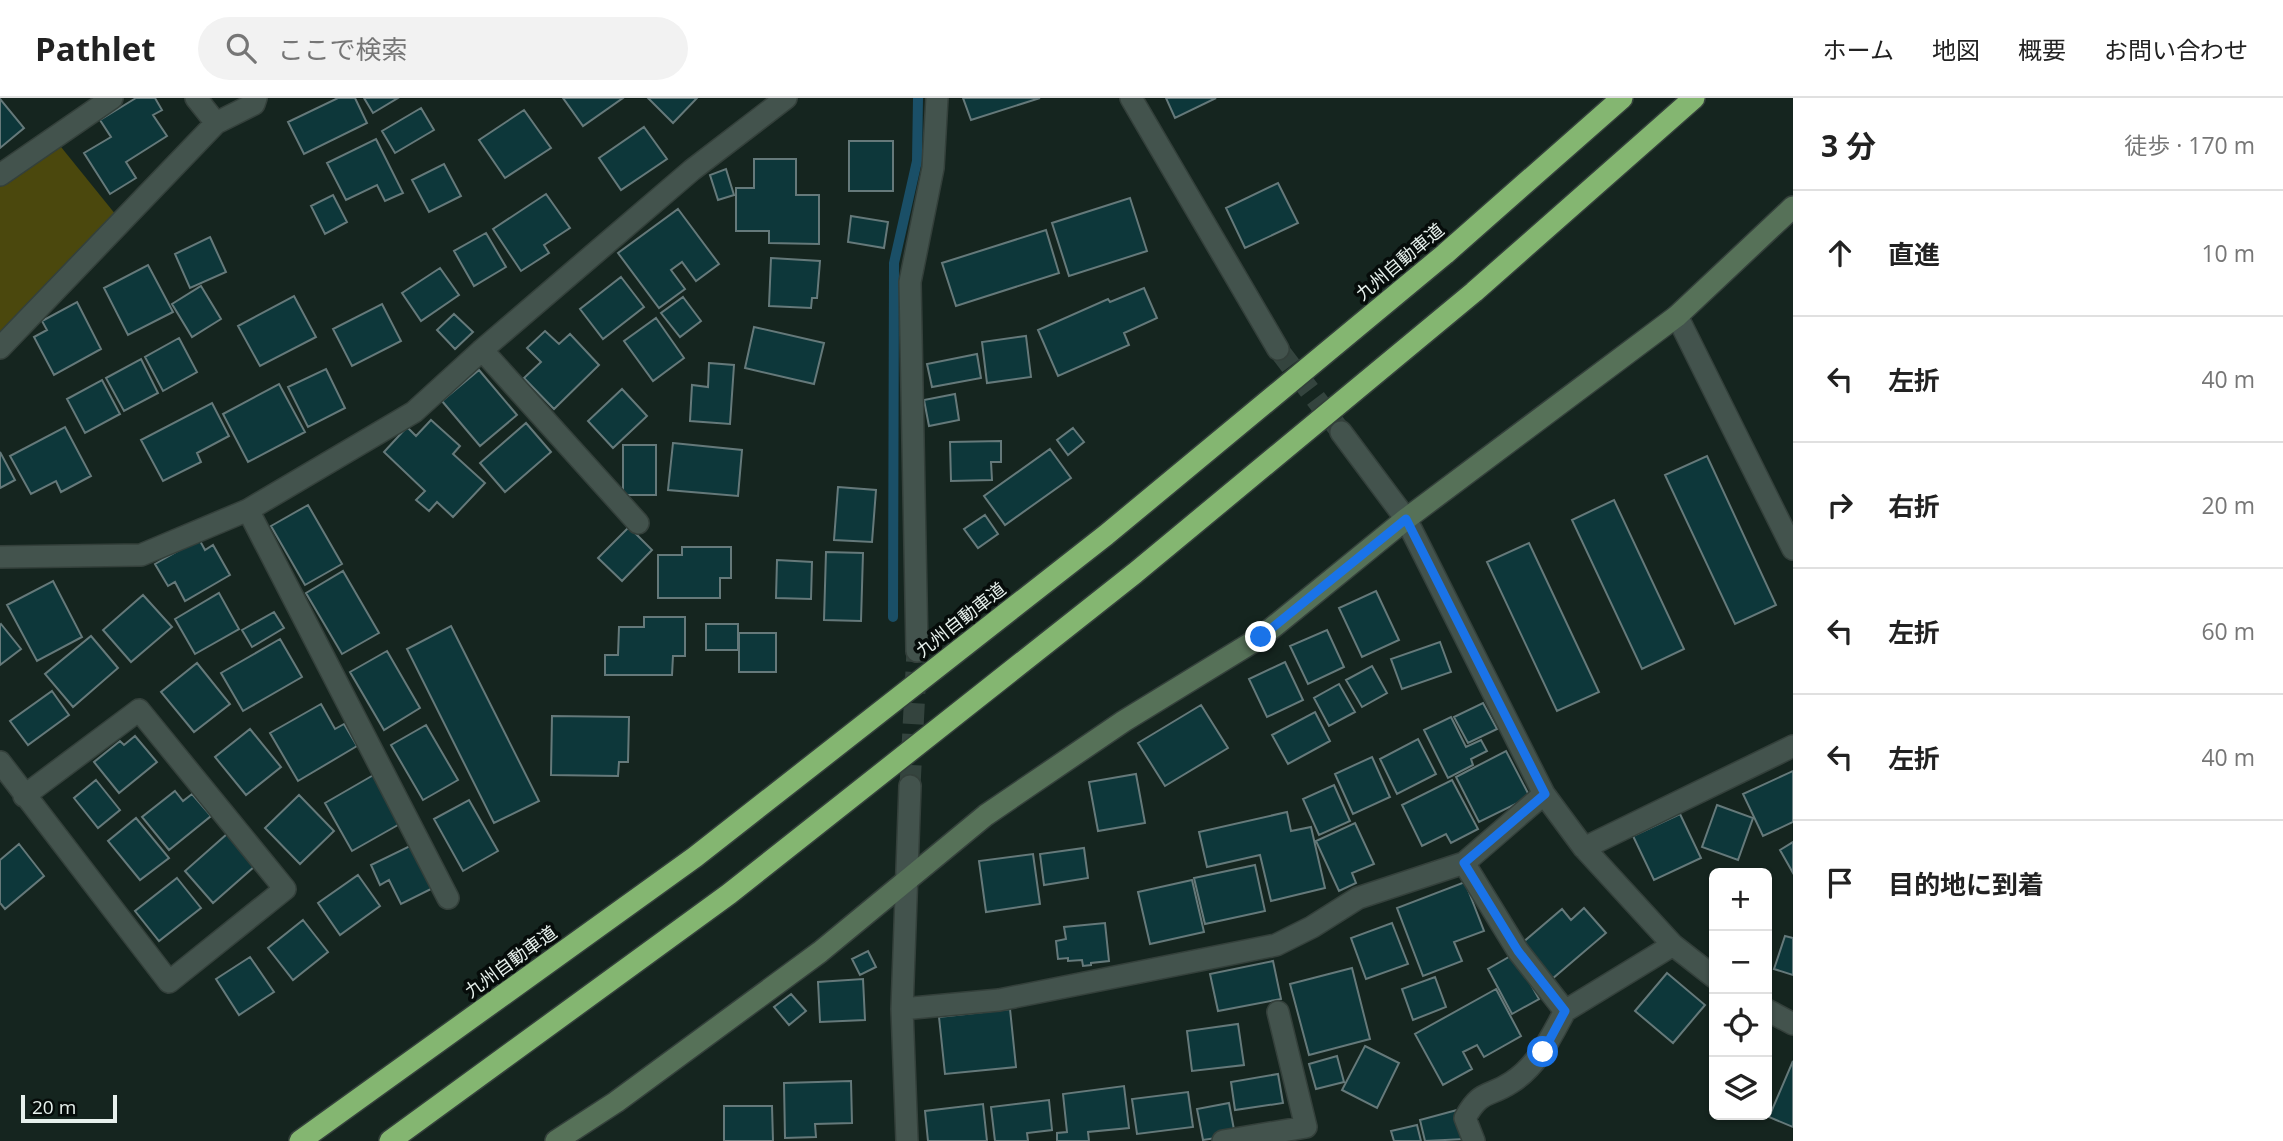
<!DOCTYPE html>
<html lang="ja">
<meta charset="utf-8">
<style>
:root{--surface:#fff;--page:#f2f2f2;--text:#222;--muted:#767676;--line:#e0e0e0}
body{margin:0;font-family:"Open Sans","Noto Sans JP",sans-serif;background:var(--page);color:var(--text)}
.controls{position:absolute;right:21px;bottom:21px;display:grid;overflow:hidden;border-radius:10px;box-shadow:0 2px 5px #0004}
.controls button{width:63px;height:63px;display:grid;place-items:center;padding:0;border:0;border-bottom:2px solid var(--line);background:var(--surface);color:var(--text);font:35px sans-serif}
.scale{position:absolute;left:21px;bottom:18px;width:96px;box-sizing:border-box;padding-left:7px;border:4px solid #e7f1ed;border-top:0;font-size:19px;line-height:24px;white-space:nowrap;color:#e7f1ed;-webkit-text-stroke:5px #060c0a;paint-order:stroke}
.stop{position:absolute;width:21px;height:21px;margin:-16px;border:5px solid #1a73e8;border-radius:50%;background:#fff}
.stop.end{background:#1a73e8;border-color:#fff;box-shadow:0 2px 7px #0008}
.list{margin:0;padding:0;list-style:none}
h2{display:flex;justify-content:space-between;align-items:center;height:91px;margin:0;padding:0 28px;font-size:30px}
h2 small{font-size:23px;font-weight:400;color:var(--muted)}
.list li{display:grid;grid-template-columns:46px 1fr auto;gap:21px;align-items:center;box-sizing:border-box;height:126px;padding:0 28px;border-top:2px solid var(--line)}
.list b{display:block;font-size:26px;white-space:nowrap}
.list em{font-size:23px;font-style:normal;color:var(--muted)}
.icon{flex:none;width:38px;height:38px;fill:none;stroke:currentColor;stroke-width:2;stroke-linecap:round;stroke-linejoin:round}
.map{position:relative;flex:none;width:1793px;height:1043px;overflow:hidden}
header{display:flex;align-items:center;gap:42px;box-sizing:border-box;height:98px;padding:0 35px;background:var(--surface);border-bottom:2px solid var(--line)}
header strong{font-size:33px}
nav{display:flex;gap:38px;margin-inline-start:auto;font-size:24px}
.search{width:490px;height:63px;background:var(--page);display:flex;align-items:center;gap:18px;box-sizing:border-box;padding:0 24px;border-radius:38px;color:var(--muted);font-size:26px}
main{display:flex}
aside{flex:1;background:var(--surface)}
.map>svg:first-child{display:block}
.green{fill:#4b480d}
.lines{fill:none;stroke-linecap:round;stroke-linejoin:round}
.stream{stroke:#1a4f67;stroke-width:10}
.building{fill:#0d373a;stroke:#65797a;stroke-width:2}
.street-tunnel{stroke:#34443e;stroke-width:21;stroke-dasharray:21 10;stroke-linecap:butt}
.street-casing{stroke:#34403b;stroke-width:24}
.secondary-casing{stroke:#34403b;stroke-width:24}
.highway-casing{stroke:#34403b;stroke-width:24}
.street{stroke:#43534d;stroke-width:21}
.secondary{stroke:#567158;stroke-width:21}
.highway{stroke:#84b671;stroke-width:21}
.route{stroke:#1a73e8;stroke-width:9}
.labels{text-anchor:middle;stroke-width:7;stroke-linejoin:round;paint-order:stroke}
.street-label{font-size:18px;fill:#e7f1ed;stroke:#060c0a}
</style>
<header>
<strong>Pathlet</strong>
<div class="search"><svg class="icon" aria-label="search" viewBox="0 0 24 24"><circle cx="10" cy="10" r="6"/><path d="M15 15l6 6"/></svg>ここで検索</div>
<nav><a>ホーム</a><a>地図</a><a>概要</a><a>お問い合わせ</a></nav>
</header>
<main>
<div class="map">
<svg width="1793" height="1043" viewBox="0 0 1793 1043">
<rect width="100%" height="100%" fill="#15251f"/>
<!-- green -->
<path class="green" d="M57,44L116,117L0,243V89Z"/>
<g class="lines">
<!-- stream -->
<path class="stream" d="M893,519L894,165L917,63L918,0"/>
</g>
<!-- building -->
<path class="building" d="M136,0H155L162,12L153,17L167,38L126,64L136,80L110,96L84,55L111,39L100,22Z
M338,0H355L367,25L304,56L288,24Z
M364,0H398L373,15Z
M563,0H623L583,28Z
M648,0H697L673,25Z
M963,0H1040L971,22Z
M1166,0H1216L1175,20Z
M0,1L24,30L0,50Z
M421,10L434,32L395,55L382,33Z
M524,12L551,50L505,80L479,42Z
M644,29L667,61L621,92L599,60Z
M376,41L403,95L385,103L377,87L346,102L327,65Z
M849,43H893V93H849Z
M754,61H796V97H819V146L769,145V133H736V90H754Z
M444,66L461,98L429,114L412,82Z
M726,71L734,97L718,102L710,77Z
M1278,85L1298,125L1245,150L1226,110Z
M546,96L570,130L544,147L549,155L521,173L493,131Z
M333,97L347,124L325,136L311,108Z
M1130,100L1147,153L1069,178L1052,125Z
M678,111L719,166L696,183L682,164L671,172L685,191L659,210L618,155Z
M851,118L888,124L884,150L848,144Z
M1046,132L1059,175L956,208L942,165Z
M486,135L506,169L474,188L454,153Z
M210,139L226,174L190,190L175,156Z
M771,160L820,163L817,200H812L811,210L769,208Z
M148,167L173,214L128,237L104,190Z
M440,170L459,197L421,223L402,195Z
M621,179L644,209L603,241L580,211Z
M201,188L221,221L192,239L172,206Z
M1144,190L1157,220L1124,235L1129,247L1058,278L1038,232L1108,201L1110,204Z
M294,198L316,239L260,268L238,228Z
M683,199L701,223L680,239L661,215Z
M77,204L101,251L54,277L34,239L47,232L42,223Z
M382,206L401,243L352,268L333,231Z
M454,216L473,234L455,251L437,232Z
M656,220L684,260L653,283L624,243Z
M754,229L824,245L814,286L745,270Z
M545,233L559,246L570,236L599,267L554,311L524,280L541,264L527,250Z
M1026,238L1031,279L987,285L982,244Z
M179,240L197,274L163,293L145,259Z
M977,256L981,280L932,289L927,266Z
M141,261L158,295L124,313L106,280Z
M709,265L734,267L730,326L690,323L692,287L708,289Z
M326,271L345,310L308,329L288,289Z
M479,272L517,317L480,348L442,303Z
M102,282L120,316L85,335L67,301Z
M279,286L305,334L248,364L223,316Z
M622,291L647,318L613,350L588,323Z
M955,296L959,322L929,328L924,302Z
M212,305L229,338L197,355L201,364L163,383L141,342Z
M431,322L460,348L453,356L485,385L453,419L437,404L429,413L416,402L425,393L384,354L407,329L416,338Z
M526,325L551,354L505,394L480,365Z
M65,329L91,378L61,394L56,383L31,396L10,358Z
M1073,330L1084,344L1068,357L1057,342Z
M1001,343V364H991L992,382L951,383L950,344Z
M673,345L742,352L738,398L668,392Z
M623,347H656V397H623Z
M1050,351L1071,380L1005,427L984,398Z
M0,354L15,382L0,390Z
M1707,358L1776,507L1735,526L1665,377Z
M838,389L876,392L872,444L834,442Z
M1614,402L1684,551L1642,571L1572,422Z
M308,407L342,466L305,487L271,428Z
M985,417L998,436L978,450L964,431Z
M629,429L652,452L622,483L598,460Z
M199,441L205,452L213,447L230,477L185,503L175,484L168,488L155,466Z
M1529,445L1599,594L1557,613L1487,464Z
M682,449H731V480H720V500H658V457H682Z
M826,454L863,455L861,523L824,522Z
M777,462L812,464L811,501L776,500Z
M343,473L379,535L342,556L306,495Z
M53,483L82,539L37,563L7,507Z
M1376,493L1399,542L1362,559L1339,510Z
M219,495L239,531L195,556L175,521Z
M143,497L172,529L131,564L103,532Z
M274,514L284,530L252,549L242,532Z
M644,519H685V558H673L672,577H605V557H618L619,529H644Z
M1,526L21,551L0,567V527Z
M706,526H738V552H706Z
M451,528L539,703L494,725L407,551Z
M1327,532L1344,569L1308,586L1290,548Z
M739,535H776V574H739Z
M91,538L118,570L73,609L45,576Z
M280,541L302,579L243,613L221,575Z
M1440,544L1451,574L1402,591L1391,561Z
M387,553L420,610L384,632L350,574Z
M1285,564L1303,602L1267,619L1249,581Z
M197,565L230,606L194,634L161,594Z
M1372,568L1387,595L1362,609L1346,582Z
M1339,586L1355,614L1329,628L1314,600Z
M52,593L69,617L28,647L10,623Z
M1483,605L1497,631L1468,645L1454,619Z
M321,606L335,631L344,626L357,648L298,683L270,635Z
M1201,607L1228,650L1165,688L1138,645Z
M1315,614L1330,643L1288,666L1272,637Z
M552,618L629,619L628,664H619L618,678L551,677Z
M1451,619L1466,649L1481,642L1487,653L1471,661L1473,667L1448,680L1424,632Z
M426,627L458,682L423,702L391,647Z
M250,631L281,669L246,697L215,659Z
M135,638L157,664L119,695L94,664L120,643L124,647Z
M1418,641L1436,676L1397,696L1380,661Z
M1506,653L1530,699L1479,724L1456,679Z
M1372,659L1390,699L1353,716L1335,676Z
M1793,673V724L1763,738L1743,696Z
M377,675L405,723L352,753L325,705Z
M1136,676L1145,725L1098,733L1089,684Z
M96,682L120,712L98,730L74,700Z
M1452,682L1478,731L1451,745L1446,736L1422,748L1402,707Z
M1334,687L1350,723L1319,737L1303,701Z
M175,693L183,703L192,696L211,718L169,752L142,719Z
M299,697L334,733L300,766L265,730Z
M469,702L498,753L463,773L434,721Z
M1717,707L1753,720L1738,762L1702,749Z
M1287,714L1291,733L1311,729L1325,790L1271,803L1260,757L1207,769L1199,734Z
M1680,716L1701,760L1654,782L1633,738Z
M136,720L169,760L140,782L108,743Z
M1355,725L1374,766L1352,775L1356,785L1339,793L1316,743Z
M227,736L255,768L213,805L185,773Z
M1793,744V775L1780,752Z
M19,746L44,778L5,811L0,805V762Z
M412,747L433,790L401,806L389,782L380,787L371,767Z
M1084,750L1088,780L1044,787L1040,756Z
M1033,756L1040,806L986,814L979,763Z
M1255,767L1265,813L1205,826L1194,780Z
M358,777L380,808L340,837L318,805Z
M177,780L201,810L159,843L135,813Z
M1192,782L1204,834L1150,846L1138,794Z
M1465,784L1484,833L1454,844L1462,863L1423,878L1397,810Z
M1584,810L1606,835L1552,881L1521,846L1562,811L1571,822Z
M303,822L328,854L293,882L268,850Z
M1105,825L1109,863L1091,865V867L1083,868L1082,862L1068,863V860L1058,861L1056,843L1066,841L1064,829Z
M1392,825L1408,866L1366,881L1351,840Z
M1785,838L1793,840V877L1774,871Z
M1770,846L1771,877L1767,879V848Z
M868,853L876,869L860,877L852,861Z
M1514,856L1539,901L1512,916L1488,871Z
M250,859L274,894L239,917L216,881Z
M1273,863L1281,901L1218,913L1210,876Z
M1352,870L1370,941L1309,957L1290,886Z
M1667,875L1705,907L1673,945L1635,913Z
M1435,879L1446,909L1413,922L1402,891Z
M863,881L865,922L820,924L818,884Z
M1496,891L1521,938L1484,959L1477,947L1463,954L1472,971L1443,987L1415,936Z
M791,896L806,913L789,927L774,909Z
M1010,911L1016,969L945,976L939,919Z
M1238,926L1244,967L1192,973L1187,933Z
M1365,948L1399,965L1377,1010L1342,992Z
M1337,958L1344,984L1316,991L1309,966Z
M1793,963V1029L1769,1019Z
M1278,976L1283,1005L1235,1012L1231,984Z
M851,983L852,1025L815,1026L816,1039L785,1040L784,985Z
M1124,988L1129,1030L1088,1034L1089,1043H1057V1035L1067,1034L1063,996Z
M1188,994L1193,1029L1137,1036L1132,1001Z
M1049,1002L1052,1032L1027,1035L1028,1043H995L991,1009Z
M1229,1005L1235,1037L1203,1042L1197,1011Z
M983,1006L987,1043H928L925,1013Z
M724,1008H772L773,1043H724Z
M1457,1012L1465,1041L1425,1043L1420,1022Z
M1417,1027L1421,1043H1394L1391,1033Z"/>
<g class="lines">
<!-- street-tunnel -->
<path class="street-tunnel" d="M1278,251L1341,334
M910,688L917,553"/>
<!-- street casing -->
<g class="street-casing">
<path id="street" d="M196,0L216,25
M1131,0L1278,251
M0,77L112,0
M1677,218L1793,451
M0,250L216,25L254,6L256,0
M482,252L638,425
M1341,334L1406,421L1544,696L1584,750L1673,847L1714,879
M248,412L448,800
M0,459L141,457L248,412L414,314L482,252L692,72L786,0
M917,553L910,184L933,70L937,0
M0,664L169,884L285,791L139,612L24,698
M1584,750L1793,648
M1464,765L1518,853L1565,913L1673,847
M902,911L999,902L1276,847L1312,829L1358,800L1464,765L1544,696
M1767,912L1793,926
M907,1043L902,911L910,688
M1223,1043L1306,1029L1278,914
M1474,1043L1465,1020C1481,991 1488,1000 1512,984C1538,967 1551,939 1565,913"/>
</g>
<!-- secondary casing -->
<g class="secondary-casing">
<path id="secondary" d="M556,1043L616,1004L820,854L986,717L1124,623L1261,539L1406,421L1677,218L1793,109"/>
</g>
<!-- highway casing -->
<g class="highway-casing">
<path id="highway" d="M300,1043L695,759L1106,437L1445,156L1622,0
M390,1043L729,796L1135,475L1474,194L1694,0"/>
</g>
<!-- street -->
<use href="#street" class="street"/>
<!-- secondary -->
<use href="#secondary" class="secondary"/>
<!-- highway -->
<use href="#highway" class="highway"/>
</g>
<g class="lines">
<!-- route -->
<path class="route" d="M1261,539L1406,421L1545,696L1464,765L1518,853L1565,913L1543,954"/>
</g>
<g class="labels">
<!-- street labels -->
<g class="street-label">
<text transform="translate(1400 164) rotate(-40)" y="6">九州自動車道</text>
<text transform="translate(961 522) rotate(-38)" y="6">九州自動車道</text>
<text transform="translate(511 864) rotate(-36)" y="6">九州自動車道</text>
</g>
</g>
</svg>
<div class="controls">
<button>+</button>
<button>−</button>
<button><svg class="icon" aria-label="locate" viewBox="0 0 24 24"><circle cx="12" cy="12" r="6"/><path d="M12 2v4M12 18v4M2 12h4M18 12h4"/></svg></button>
<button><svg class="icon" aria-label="layers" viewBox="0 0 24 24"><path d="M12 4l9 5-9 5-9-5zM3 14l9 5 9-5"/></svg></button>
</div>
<div class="scale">20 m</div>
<div class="stop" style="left:1543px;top:954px"></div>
<div class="stop end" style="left:1261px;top:539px"></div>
</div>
<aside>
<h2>3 分<small>徒歩 · 170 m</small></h2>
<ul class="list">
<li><svg class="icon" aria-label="ahead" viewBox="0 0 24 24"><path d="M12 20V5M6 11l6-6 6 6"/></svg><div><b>直進</b></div><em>10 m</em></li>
<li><svg class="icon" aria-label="left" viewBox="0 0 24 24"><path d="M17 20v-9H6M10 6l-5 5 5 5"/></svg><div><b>左折</b></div><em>40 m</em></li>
<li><svg class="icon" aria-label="right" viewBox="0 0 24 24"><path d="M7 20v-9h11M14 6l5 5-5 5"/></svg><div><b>右折</b></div><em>20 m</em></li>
<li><svg class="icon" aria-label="left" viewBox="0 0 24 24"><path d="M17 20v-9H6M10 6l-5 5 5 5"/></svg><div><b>左折</b></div><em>60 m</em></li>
<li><svg class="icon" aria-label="left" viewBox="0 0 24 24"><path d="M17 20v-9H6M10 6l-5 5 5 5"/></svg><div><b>左折</b></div><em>40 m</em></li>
<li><svg class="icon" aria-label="arrive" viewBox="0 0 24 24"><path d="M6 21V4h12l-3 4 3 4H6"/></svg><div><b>目的地に到着</b></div></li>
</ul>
</aside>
</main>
